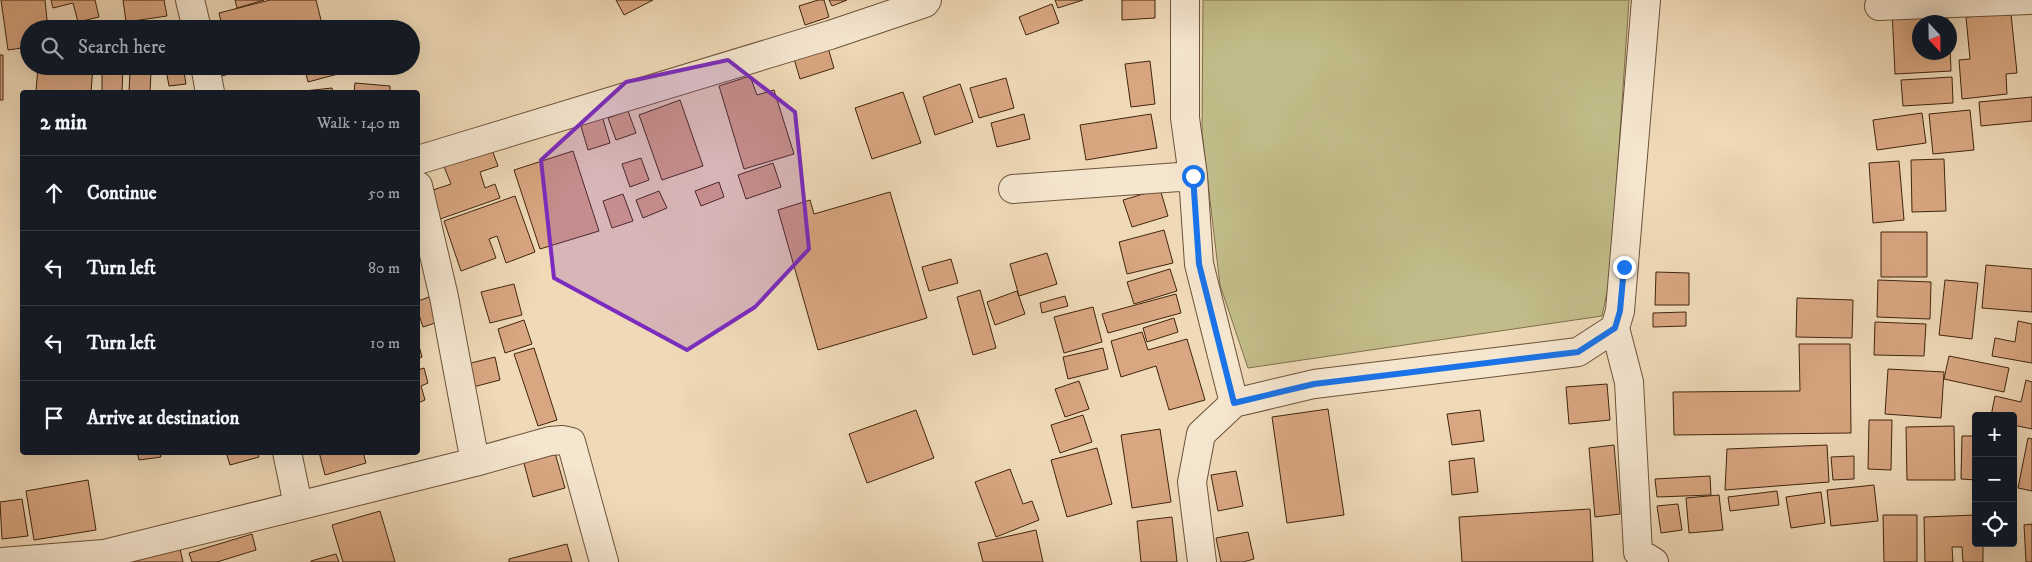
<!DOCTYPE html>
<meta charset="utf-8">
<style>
:root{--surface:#171b24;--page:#20242c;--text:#f1f3f6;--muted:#9ea1a6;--line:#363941}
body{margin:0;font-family:"IM FELL DW Pica",serif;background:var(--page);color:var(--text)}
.controls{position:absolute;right:15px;bottom:15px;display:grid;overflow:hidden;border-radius:5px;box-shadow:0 5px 20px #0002}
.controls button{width:45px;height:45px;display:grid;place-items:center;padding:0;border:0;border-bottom:1px solid var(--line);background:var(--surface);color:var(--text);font:25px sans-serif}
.compass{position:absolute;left:1912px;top:15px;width:45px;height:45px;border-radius:50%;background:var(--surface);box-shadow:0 5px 20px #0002;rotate:158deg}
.stop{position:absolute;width:15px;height:15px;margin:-11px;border:4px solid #1a73e8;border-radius:50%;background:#fff}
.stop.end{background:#1a73e8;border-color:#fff;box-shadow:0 1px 5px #0008}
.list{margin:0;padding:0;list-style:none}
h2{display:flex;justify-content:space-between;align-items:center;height:65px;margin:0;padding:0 20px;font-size:21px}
h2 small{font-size:16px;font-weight:400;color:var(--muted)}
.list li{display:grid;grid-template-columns:32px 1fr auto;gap:15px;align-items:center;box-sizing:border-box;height:75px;padding:0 20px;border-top:1px solid var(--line)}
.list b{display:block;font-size:19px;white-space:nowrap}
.list em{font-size:16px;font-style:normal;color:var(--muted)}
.icon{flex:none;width:28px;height:28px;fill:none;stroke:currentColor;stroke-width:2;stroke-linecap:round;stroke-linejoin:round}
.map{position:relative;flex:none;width:2032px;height:562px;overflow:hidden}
.search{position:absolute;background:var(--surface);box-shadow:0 5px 20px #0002;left:20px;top:20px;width:400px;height:55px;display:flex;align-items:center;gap:12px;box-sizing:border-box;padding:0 18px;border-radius:28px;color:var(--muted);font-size:19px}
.panel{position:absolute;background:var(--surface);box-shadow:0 5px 20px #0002;left:20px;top:90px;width:400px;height:365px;border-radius:5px}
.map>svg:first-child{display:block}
.green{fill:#c1bc89;stroke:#81704c}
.building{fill:#d8a681;stroke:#41250e}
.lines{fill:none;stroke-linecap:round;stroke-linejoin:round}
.minor-casing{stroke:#6c5238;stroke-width:30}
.minor{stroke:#f5e6d0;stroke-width:28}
.route{stroke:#1a73e8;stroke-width:6}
.marked{fill:#7b2cbf;fill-opacity:0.2;stroke:#7b2cbf;stroke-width:4;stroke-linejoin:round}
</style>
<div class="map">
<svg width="2032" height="562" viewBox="0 0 2032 562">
<rect width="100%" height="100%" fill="#efd9b7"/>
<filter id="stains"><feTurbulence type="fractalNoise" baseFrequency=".004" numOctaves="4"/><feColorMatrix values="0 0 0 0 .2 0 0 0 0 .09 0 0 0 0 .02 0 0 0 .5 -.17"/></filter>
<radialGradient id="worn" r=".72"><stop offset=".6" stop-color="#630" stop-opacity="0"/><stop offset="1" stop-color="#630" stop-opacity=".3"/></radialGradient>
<!-- green -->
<path class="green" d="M1203,0H1629L1610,278L1602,316L1248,368L1220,285L1202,132Z"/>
<!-- building -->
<path class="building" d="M1,0H45L48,29H29V47L8,50Z
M51,0H95L99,17L78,22L73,3L53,8Z
M123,0H164L167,16L126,22Z
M235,0H264L237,8Z
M270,0H316L322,24L301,29H223L219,13Z
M616,0H653L624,15Z
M818,0H824L829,17L805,25L799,6Z
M829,0H847L832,6Z
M1055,0H1083L1058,8Z
M1122,0H1155V18L1122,20Z
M1052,4L1059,23L1026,35L1019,17Z
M1947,7L1948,22H1920V52H1950V47L1951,71L1895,74L1892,10Z
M2011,14L2017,73L2006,74L2007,94L1962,99L1959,60L1970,59L1966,17Z
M826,41L834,68L800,79L792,52Z
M0,55H3V100H0Z
M1150,61L1155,104L1131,107L1125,64Z
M38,66H93L91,92H36Z
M102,66H123L122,92H102Z
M153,66H183L186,84L169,86L166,70L154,72Z
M215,66H247V69L218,77Z
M304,66H336L338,74L308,82Z
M130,71L151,72L150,92H129Z
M750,76L757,95L774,90L794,154L744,169L719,86Z
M1952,77L1953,103L1903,106L1901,80Z
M1006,78L1014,108L979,118L970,88Z
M355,83L390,86V92H354Z
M960,84L973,122L935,135L923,97Z
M332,88L333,92H304V91Z
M903,92L921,143L872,159L855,108Z
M2032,97V121L1981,126L1979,102Z
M680,100L703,166L662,180L639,115Z
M600,109L610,143L588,150L578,116Z
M1970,110L1974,150L1933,154L1929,114Z
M628,111L636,133L616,140L608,118Z
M1922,113L1926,143L1877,150L1873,120Z
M1024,114L1030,139L997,147L991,123Z
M1151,114L1157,148L1086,160L1080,125Z
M491,147L498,166L480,172L485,188L495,184L500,198L440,219L430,191L451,184L443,164Z
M573,151L599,231L540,249L514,170Z
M641,158L649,180L630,187L622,164Z
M1944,159L1946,211L1912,212L1911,160Z
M1899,161L1904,220L1873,223L1869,163Z
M773,163L781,187L746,199L738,175Z
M719,182L724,197L701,206L695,191Z
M1160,189L1168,216L1132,227L1123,200Z
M659,191L667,208L643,218L636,200Z
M890,192L927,318L818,350L778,210L810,200L814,214Z
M623,194L633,221L612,228L603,201Z
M515,196L535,252L506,263L497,236L489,239L496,258L461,271L444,221Z
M1164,230L1173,263L1127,274L1119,242Z
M1881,232H1927V277H1881Z
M1047,253L1057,284L1019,296L1010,264Z
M951,259L958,283L929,291L922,267Z
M1986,265L2032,269V312L1982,308Z
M1170,269L1177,291L1134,304L1127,282Z
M1656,272L1689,273V305H1655Z
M1878,280L1931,282L1930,319L1877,317Z
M1945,280L1978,283L1972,339L1939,335Z
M514,284L522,315L490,323L481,292Z
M980,290L996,348L973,355L957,297Z
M1017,291L1025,314L995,325L987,302Z
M1176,294L1181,313L1108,333L1102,314Z
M1065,296L1068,306L1042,313L1040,303Z
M429,297L438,322L423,327L418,312V301Z
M1797,298L1853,300L1852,338L1796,337Z
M1093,307L1102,342L1064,353L1054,317Z
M1686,312V326L1653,327V313Z
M1174,318L1178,332L1147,342L1143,328Z
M524,320L532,344L505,353L498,329Z
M2018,321L2032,324V363L1992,356L1995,338L2015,342Z
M1875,322L1926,324L1924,356L1874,355Z
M1142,332L1148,350L1187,339L1205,400L1169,410L1156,366L1121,377L1111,341Z
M418,342L422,357L418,359Z
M1799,344H1850L1851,433L1674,435L1673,392L1800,391Z
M534,348L557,420L538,426L514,354Z
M1103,348L1108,369L1068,379L1063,357Z
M1949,356L2009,368L2004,392L1944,379Z
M495,357L500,380L473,387L467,364Z
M424,368L428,383L421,386L425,400L418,403V370Z
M1888,369L1944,372L1941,418L1885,414Z
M2026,380L2032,382V429L2013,425V416H1991L1995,396L2021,402Z
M1079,381L1089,409L1065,417L1055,389Z
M1607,384L1610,420L1569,424L1566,387Z
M1328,409L1344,515L1287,523L1272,417Z
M916,410L934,458L867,483L849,434Z
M1480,410L1484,441L1452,445L1447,414Z
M1083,415L1092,442L1060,453L1051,425Z
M1869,420H1892L1891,470L1868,469Z
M1954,426L1955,480H1907L1906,427Z
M1160,429L1171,502L1132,508L1121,435Z
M1962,436H1976V480L1961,479Z
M2028,438L2032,439V491L2018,488Z
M1614,445L1620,514L1595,517L1589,448Z
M1827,445L1829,482L1725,490L1727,449Z
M553,446L565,488L533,497L522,456Z
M1097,448L1112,504L1067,517L1051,460Z
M137,452H160L161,457L139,460Z
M226,452H258L259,457L230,465Z
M319,452H363L366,463L325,475Z
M1854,456V479L1833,480L1831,457Z
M1474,458L1478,492L1452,495L1449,461Z
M1010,469L1023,504L1032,501L1039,520L996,537L975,482Z
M1236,471L1243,506L1218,511L1211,475Z
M1710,476L1711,495L1657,497L1655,479Z
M88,480L96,530L34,540L26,491Z
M1874,485L1878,521L1831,526L1827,490Z
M1777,491L1779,505L1730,511L1728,497Z
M1821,492L1825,523L1791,528L1786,497Z
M1719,495L1723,530L1689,533L1686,498Z
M22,499L28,536L2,539L0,502Z
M1678,504L1682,530L1661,533L1657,506Z
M1590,509L1593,562H1462L1459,517Z
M380,511L395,562H343L332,525Z
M1883,515H1917V562H1884Z
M1976,515V543H1983V562H1963L1962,547H1952L1953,562H1925L1924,517Z
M1172,517L1177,562H1141L1137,521Z
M2032,524V562H2026L2024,525Z
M1036,530L1043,562H983L978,543Z
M1248,532L1254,559L1243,562H1221L1216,538Z
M252,534L256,550L217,562H192L189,553Z
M567,544L572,562H509V559Z
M179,545L183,562H125Z
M336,554L339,562H311V561Z"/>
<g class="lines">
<!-- minor casing -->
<g class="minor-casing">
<path id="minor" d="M190,0L197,29
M1185,0V118L1193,176L1199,264L1234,403
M1879,6L2029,0
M205,66L210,92
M418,160L830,35L925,3L927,0
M1013,189L1193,176
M1615,328L1629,382L1638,552L1654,562
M287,452L298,505
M475,462L550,441L562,440L571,442L604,562
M0,562L104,554L475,462L444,297L418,186
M1202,562L1192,482L1201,434L1234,403L1314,384L1578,352L1615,328L1620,311L1646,0"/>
</g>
<!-- minor -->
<use href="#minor" class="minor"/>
</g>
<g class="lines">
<!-- route -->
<path class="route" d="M1193,176L1199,264L1234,403L1314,384L1578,352L1615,328L1620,311L1624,267"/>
</g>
<!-- marked area -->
<path class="marked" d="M728,60L795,112L809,249L755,307L687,350L554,278L541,160L626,82Z"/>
<rect width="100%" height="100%" filter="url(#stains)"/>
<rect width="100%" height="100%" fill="url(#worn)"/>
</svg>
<div class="controls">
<button>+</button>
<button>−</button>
<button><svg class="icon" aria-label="locate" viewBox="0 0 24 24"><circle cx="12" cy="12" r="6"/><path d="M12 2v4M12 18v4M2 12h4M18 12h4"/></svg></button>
</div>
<svg class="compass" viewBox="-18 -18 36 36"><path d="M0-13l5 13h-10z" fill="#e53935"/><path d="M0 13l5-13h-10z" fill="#9ea1a6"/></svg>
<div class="stop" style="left:1193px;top:176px"></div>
<div class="stop end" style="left:1624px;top:267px"></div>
<div class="search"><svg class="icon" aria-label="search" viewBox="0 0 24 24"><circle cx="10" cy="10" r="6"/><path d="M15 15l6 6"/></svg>Search here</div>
<section class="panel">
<h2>2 min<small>Walk · 140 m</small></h2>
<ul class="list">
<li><svg class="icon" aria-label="ahead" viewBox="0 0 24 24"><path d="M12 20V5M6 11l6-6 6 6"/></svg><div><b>Continue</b></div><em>50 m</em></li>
<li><svg class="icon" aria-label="left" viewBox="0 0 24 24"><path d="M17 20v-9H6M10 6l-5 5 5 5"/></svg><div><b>Turn left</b></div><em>80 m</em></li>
<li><svg class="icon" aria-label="left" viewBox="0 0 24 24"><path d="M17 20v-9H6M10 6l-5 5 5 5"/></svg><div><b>Turn left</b></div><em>10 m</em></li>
<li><svg class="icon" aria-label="arrive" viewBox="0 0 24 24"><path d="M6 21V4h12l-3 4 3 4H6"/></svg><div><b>Arrive at destination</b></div></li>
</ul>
</section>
</div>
